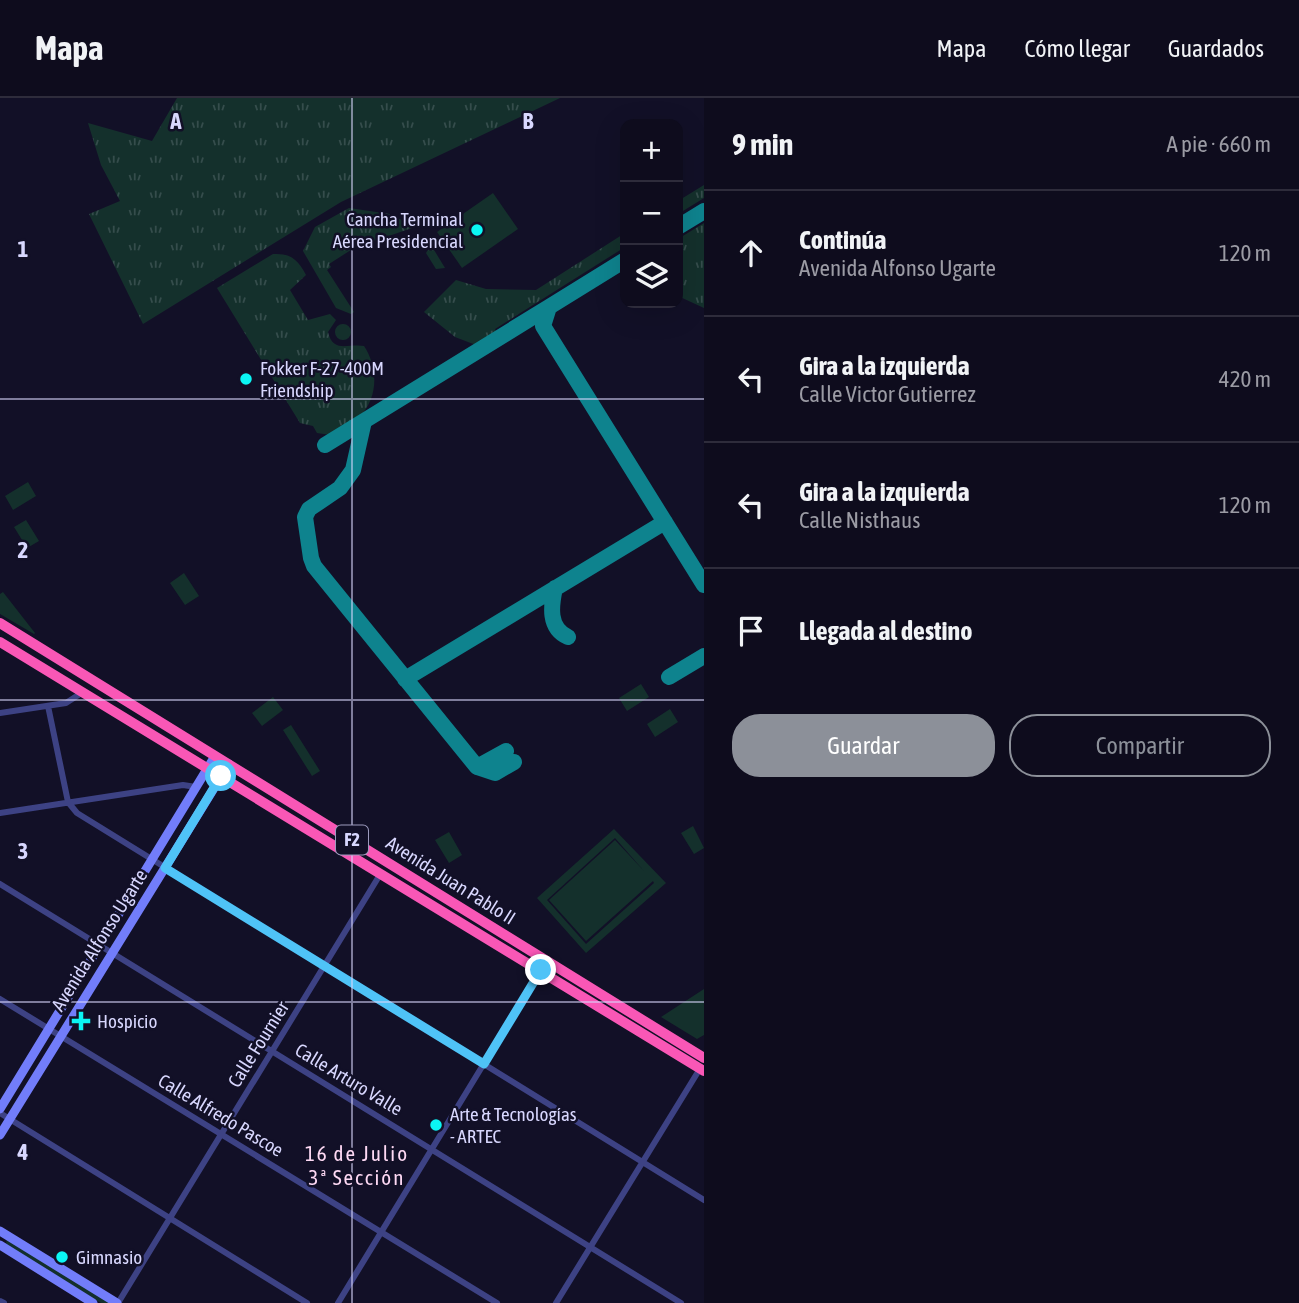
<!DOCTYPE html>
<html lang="es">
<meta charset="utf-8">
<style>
:root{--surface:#0e0c1d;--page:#171526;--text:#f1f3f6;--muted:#9b9ba4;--line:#2e2c3b;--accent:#8c9099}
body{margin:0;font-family:"Asap Condensed",sans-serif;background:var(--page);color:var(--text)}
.controls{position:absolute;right:21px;top:21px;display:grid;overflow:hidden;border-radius:14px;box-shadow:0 7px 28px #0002}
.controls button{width:63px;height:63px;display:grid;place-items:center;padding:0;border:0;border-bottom:2px solid var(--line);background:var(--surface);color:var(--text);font:35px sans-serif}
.stop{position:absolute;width:21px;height:21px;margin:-16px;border:5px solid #4fc3f7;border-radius:50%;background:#fff}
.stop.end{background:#4fc3f7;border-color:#fff;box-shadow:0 2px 7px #0008}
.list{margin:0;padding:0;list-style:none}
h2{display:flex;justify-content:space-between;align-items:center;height:91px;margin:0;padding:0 28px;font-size:30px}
h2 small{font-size:23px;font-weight:400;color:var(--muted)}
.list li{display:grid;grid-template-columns:46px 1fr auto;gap:21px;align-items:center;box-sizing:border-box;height:126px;padding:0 28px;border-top:2px solid var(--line)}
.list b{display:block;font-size:26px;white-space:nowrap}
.list p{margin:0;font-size:23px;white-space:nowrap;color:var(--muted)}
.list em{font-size:23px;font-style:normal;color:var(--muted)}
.actions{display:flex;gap:14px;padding:21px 28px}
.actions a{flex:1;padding:16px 0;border:2px solid var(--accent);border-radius:28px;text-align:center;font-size:24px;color:var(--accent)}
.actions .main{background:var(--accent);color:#fff}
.icon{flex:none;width:38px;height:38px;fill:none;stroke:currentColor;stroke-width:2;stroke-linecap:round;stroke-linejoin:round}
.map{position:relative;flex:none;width:704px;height:1205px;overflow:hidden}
header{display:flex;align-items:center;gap:42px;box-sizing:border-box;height:98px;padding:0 35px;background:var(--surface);border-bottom:2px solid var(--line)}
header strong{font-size:33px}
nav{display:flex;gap:38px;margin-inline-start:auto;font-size:24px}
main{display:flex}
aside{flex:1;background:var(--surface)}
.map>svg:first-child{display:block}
.grass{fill:url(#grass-tufts)}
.green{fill:#14302c;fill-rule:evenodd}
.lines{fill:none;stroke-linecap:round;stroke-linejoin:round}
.taxiway{stroke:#0e838e;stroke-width:16}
.street{stroke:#3d4284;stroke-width:6}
.secondary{stroke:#727dfa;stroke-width:9}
.highway{stroke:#f957b6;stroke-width:10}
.route{stroke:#4fc3f7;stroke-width:9}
.grid{fill:none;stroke:#d8d7fe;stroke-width:2;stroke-opacity:0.55}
.poi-dot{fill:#0bf6f4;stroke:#121027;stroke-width:2.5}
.labels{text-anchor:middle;stroke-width:5;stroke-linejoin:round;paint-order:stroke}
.shield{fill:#121027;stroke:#9d9bbe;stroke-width:2}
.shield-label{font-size:18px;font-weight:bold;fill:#d8d7fe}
.poi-label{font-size:19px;fill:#d8d7fe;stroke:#121027;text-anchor:start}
.street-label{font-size:19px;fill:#d8d7fe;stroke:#121027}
.neighbourhood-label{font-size:21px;letter-spacing:2px;fill:#fed9f4;stroke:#121027}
.grid-label{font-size:23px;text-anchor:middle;font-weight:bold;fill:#d8d7fe;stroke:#121027;stroke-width:5;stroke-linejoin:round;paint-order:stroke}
</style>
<header>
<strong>Mapa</strong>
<nav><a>Mapa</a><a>Cómo llegar</a><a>Guardados</a></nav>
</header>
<main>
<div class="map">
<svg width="704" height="1205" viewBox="0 0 704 1205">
<defs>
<pattern id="grass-tufts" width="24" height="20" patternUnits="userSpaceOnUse" patternTransform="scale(1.75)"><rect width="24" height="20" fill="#14302c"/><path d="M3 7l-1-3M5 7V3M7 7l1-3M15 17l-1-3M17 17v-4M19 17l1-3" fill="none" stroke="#354d4c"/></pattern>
</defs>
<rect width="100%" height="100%" fill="#121027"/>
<!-- grass -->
<path class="grass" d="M177,0H560L341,104L143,226L89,116L120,103L101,67L88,25L152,43Z
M704,87V100L678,116V103Z
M349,110L390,116L415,129L371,144L368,141L329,166L331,169L327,172L354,214L351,216L336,210L303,153L315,129Z
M704,125V210L678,198V141Z
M625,135V149L495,231L496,234L476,247L455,239L424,214L456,182L486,191L536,192Z
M431,147L445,170L436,171L426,155Z
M273,156C291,155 298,162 306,177L290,192L308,222L330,216L336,222L328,234C333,256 349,245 364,248C378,269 379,300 359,319C352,326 340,332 331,337L317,335L313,328L300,325L217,190Z
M335 234a8 8 0 1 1 16 0a8 8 0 1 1-16 0Z"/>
<!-- green -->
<path class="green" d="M493,95L518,131L462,170L437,134Z
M28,384L36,398L13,412L5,398Z
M26,422L39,443L27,450L14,429Z
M184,475L199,498L185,507L170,485Z
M3,494L35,535L34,536L0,516V496Z
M641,586L649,599L627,613L619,600Z
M273,599L283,612L262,628L252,615Z
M670,611L678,624L655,639L647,626Z
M291,627L320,673L312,678L283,632Z
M693,728L704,750L694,756L681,735Z
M614,731L666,785L586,855L537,800ZM615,740L644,773L615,742L549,802L586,843L653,783L654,785L586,846L547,802Z
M449,734L462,757L449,765L435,742Z
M704,891V937L697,941L661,919Z
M7,1141L111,1205H101L6,1146Z"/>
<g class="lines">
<!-- taxiway -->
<path class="taxiway" d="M678,129L704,113
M625,162L549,209L543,228L704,487
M364,323L353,372L340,390L309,411L305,419L311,460L314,468L477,669L495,675L514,664
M325,347L549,209
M555,490C551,508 548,530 568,539
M669,579L704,558
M405,581L665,424
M477,669L506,653"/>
<!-- street -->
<path class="street" d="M48,608L68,704L77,715L704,1102
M0,615L66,605L83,594
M0,715L183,687L196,689
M0,786L681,1205
M0,901L497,1205
M0,1015L307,1205
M0,1203L4,1205
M118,1205L381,775
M338,1205L541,872
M556,1205L701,969"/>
<!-- secondary -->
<path class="secondary" d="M0,1011L215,658
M0,1037L229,666
M0,1133L117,1205
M0,1147L93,1205"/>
<!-- highway -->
<path class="highway" d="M0,525L704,960
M0,544L704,973"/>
</g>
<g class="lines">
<!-- route -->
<path class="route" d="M221,678L165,770L484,966L541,872"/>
</g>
<!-- grid -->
<path class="grid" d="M352,0V1205M0,301H704M0,602H704M0,904H704"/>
<!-- markers -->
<g class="poi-dot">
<circle cx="477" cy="132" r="7"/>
<circle cx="246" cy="281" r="7"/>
<path d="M77.5 912.5h7v7h7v7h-7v7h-7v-7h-7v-7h7z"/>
<circle cx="436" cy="1027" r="7"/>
<circle cx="62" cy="1159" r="7"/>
</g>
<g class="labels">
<!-- shield labels -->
<rect class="shield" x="336" y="727.5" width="32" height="29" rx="5"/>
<g class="shield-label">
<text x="352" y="748">F2</text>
</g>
<!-- poi labels -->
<g class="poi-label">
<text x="463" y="128" text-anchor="end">Cancha Terminal<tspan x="463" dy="22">Aérea Presidencial</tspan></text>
<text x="260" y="277">Fokker F-27-400M<tspan x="260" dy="22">Friendship</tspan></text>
<text x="97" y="930">Hospicio</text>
<text x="450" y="1023">Arte &amp; Tecnologías<tspan x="450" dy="22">- ARTEC</tspan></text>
<text x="76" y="1166">Gimnasio</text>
</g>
<!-- street labels -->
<g class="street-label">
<text transform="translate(451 782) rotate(32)" y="7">Avenida Juan Pablo II</text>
<text transform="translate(99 842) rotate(-58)" y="7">Avenida Alfonso Ugarte</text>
<text transform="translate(258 946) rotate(-58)" y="7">Calle Fournier</text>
<text transform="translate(349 981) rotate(31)" y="7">Calle Arturo Valle</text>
<text transform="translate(221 1017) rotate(31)" y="7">Calle Alfredo Pascoe</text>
</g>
<!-- neighbourhood labels -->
<g class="neighbourhood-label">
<text x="357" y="1063">16 de Julio<tspan x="357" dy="24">3ª Sección</tspan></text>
</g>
</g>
<g class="grid-label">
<text x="176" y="31">A</text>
<text x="528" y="31">B</text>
<text x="23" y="159">1</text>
<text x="23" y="460">2</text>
<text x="23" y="761">3</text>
<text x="23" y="1062">4</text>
</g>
</svg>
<div class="controls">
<button>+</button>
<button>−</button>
<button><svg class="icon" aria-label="layers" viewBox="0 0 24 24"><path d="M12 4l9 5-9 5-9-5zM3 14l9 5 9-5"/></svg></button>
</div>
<div class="stop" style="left:221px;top:678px"></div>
<div class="stop end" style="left:541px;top:872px"></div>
</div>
<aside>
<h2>9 min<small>A pie · 660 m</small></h2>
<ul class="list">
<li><svg class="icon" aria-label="ahead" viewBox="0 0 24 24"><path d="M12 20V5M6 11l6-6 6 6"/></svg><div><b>Continúa</b><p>Avenida Alfonso Ugarte</p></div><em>120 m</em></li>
<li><svg class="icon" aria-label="left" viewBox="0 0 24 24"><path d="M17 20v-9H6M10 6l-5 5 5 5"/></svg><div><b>Gira a la izquierda</b><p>Calle Victor Gutierrez</p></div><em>420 m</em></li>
<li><svg class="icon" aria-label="left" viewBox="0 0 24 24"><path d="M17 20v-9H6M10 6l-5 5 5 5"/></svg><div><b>Gira a la izquierda</b><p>Calle Nisthaus</p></div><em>120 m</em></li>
<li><svg class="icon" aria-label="arrive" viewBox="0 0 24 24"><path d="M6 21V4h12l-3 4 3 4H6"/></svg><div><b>Llegada al destino</b></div></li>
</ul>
<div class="actions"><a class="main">Guardar</a><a>Compartir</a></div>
</aside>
</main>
